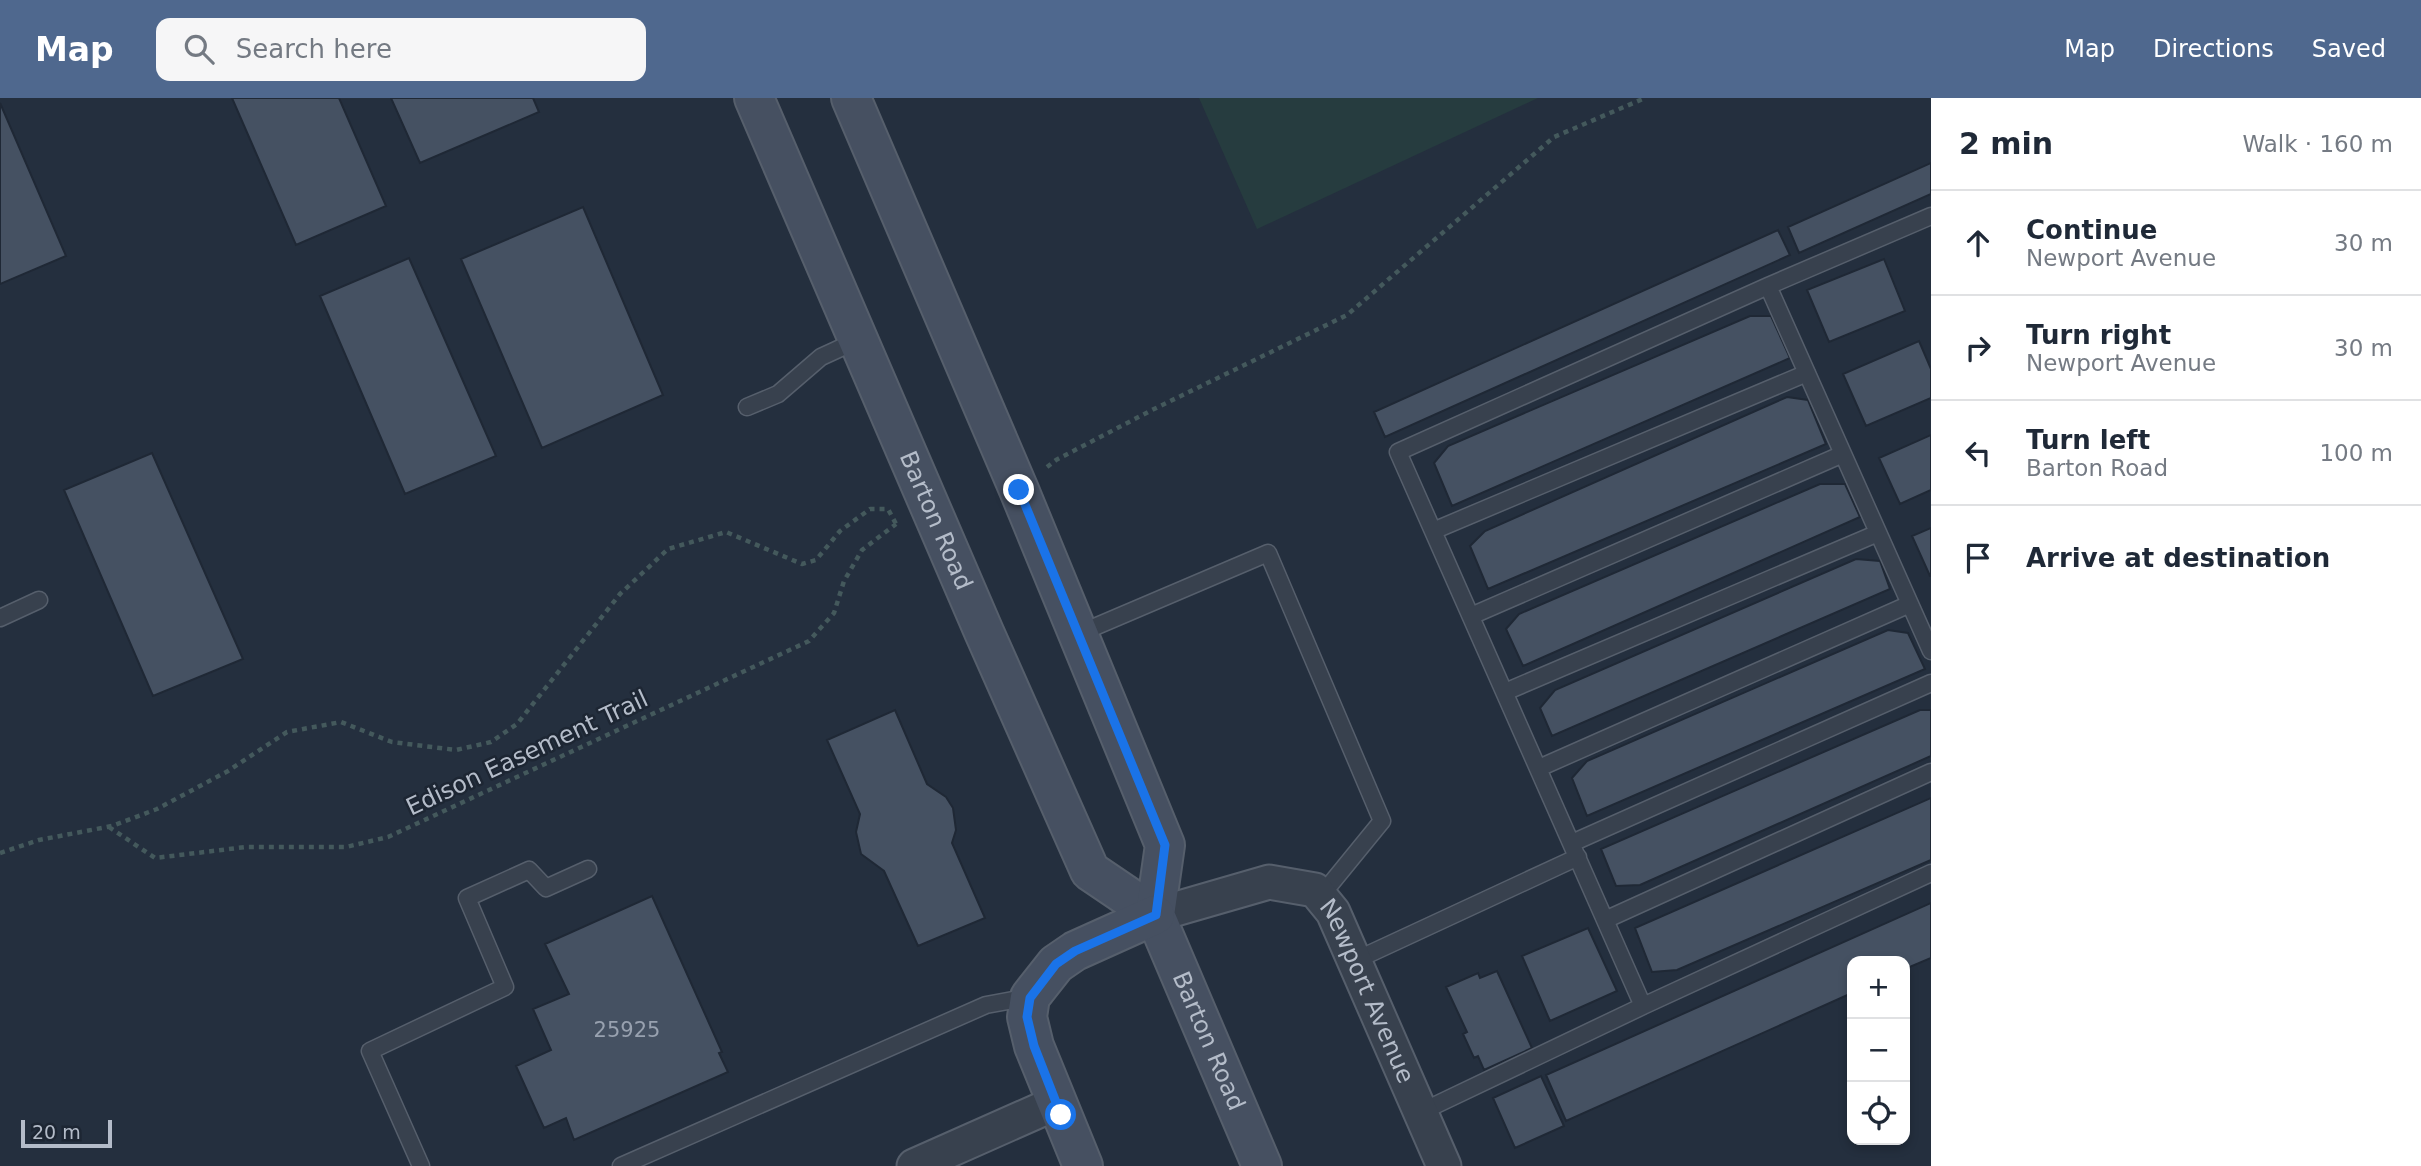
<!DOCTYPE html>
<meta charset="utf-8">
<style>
:root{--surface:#fff;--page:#f6f6f7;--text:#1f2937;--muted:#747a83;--line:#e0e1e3;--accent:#4f688e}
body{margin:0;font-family:"DejaVu Sans",sans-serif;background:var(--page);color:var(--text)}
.controls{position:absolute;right:21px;bottom:21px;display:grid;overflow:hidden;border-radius:14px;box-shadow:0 4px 10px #0003}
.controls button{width:63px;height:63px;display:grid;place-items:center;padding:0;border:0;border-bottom:2px solid var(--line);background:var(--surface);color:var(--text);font:35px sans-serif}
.scale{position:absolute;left:21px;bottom:18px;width:91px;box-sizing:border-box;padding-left:7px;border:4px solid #b4bcc9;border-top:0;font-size:19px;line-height:24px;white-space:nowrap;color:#b4bcc9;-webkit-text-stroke:5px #1d2633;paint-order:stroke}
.stop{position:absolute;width:21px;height:21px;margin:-16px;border:5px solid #1a73e8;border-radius:50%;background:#fff}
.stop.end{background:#1a73e8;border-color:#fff;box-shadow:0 2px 7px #0008}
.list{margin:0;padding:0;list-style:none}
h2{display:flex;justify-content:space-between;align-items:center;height:91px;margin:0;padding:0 28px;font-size:30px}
h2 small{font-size:23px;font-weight:400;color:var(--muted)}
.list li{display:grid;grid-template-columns:46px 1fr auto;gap:21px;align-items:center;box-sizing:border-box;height:105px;padding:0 28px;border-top:2px solid var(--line)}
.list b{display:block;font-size:26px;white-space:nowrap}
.list p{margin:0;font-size:23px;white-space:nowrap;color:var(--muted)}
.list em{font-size:23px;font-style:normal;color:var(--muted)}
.icon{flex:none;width:38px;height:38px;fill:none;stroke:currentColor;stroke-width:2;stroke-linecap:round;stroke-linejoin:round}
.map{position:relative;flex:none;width:1931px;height:1068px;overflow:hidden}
header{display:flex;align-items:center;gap:42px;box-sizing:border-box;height:98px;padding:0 35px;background:var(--accent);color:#fff}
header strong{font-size:33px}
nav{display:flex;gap:38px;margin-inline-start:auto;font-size:24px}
.search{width:490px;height:63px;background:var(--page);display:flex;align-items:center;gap:18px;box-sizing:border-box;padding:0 24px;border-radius:14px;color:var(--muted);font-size:26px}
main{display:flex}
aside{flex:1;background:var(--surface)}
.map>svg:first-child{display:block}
.green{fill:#263c3f}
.building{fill:#455162;stroke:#1f2835;stroke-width:2}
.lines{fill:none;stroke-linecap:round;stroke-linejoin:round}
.lane-casing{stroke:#565f6c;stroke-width:19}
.street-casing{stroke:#565f6c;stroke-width:37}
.secondary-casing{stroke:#565f6c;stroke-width:42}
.path{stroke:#44595c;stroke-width:4.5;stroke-dasharray:5 5;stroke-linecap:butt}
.lane{stroke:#38414e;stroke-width:16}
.street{stroke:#38414e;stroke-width:33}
.secondary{stroke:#465061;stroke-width:38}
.route{stroke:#1a73e8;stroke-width:9}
.labels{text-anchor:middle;stroke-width:5;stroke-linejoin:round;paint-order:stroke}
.number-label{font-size:21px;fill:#98a1af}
.street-label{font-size:24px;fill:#b4bcc9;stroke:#1d2633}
</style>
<header>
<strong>Map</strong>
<div class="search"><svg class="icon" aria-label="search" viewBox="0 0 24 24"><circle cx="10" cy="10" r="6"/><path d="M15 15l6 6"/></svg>Search here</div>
<nav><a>Map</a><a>Directions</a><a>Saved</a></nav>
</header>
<main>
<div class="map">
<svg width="1931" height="1068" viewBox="0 0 1931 1068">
<rect width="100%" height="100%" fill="#242f3e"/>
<!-- green -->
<path class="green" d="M1199,0H1538L1257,131Z"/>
<!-- building -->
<path class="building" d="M232,0H339L386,108L296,147Z
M391,0H533L539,14L420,65Z
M0,5L66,158L0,186Z
M1931,65V96L1799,155L1788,129Z
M583,109L663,297L542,350L461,161Z
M1778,132L1790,157L1385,339L1374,314Z
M409,160L496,358L405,396L320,198Z
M1884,161L1905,213L1829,244L1807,192Z
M1750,218H1771L1790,260L1452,408L1434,365L1448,348Z
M1919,243L1931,271V300L1866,328L1843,276Z
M1787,299L1808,302L1826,346L1488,491L1470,448L1485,433Z
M1931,337V392L1900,406L1879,360Z
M152,355L243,561L153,598L64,392Z
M1820,386H1845L1860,419L1523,568L1506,531L1519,516Z
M1931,430V478H1930L1912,438Z
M1856,461L1880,463L1890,491L1552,638L1540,610L1555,592Z
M1888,532L1908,535L1925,571L1587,718L1572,680L1587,663Z
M895,612L927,686L946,699L953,710L956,732L952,745L985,820L918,848L884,773L861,756L856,734L860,716L827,642Z
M1920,612H1931V658L1640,787L1616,788L1601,751Z
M1931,700V762L1677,872L1652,874L1635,830Z
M652,798L722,954L719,955L728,974L574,1042L566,1020L544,1030L516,968L551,952L533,911L569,896L545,846Z
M1931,805V860L1905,871V863H1852V895L1566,1023L1546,977Z
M1588,830L1617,893L1550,923L1522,858Z
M1497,873L1532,950L1484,972L1478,958L1474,960L1463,936L1467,934L1446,889L1478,875L1480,880Z
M1541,978L1564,1028L1515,1050L1493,1000Z"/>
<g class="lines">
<!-- lane casing -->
<g class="lane-casing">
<path id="lane" d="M1931,118L1768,188L1398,354L1643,908L1931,775
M1768,188L1931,553
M747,309L778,296L821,259L858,242
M1433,433L1807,275
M1471,518L1843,356
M0,520L39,502
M1078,536L1268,455L1382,723L1320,799
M1505,594L1878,435
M1539,670L1910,506
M1572,745L1931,585
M1605,822L1931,674
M1354,863L1578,759
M1421,1014L1643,908
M421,1068L370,953L505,889L467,800L529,772L546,790L588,771
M621,1068L986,907L1030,899"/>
</g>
<!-- street casing -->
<g class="street-casing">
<g id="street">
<path id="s1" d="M1155,817L1269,784L1315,792L1333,814L1444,1068"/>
<path d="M914,1068L1056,1005"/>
</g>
</g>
<!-- secondary casing -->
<g class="secondary-casing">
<g id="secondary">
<path id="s2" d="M754,0L984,534L1090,773L1155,817"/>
<path id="s3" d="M851,0L1019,392L1165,747L1155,817L1262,1068"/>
<path d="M1083,1068L1034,948L1027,919L1030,899L1056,866L1075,853L1155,817"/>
</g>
</g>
<!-- path -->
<path class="path" d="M1047,369L1056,362L1152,312L1347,217L1554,39L1645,0
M109,729L155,760L246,749H346L388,739L809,543L834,515L844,483L862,452L896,426
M0,755L39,742L112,728L157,711L228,673L287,634L341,624L392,644L456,652L491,644L517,626L620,496L668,451L726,434L802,466L816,462L840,433L870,411H888L896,426L900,425"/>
<!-- lane -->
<use href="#lane" class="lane"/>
<!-- street -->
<use href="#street" class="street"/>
<!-- secondary -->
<use href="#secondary" class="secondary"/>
</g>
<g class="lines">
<!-- route -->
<path class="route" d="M1019,392L1165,747L1156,817L1075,853L1056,866L1030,900L1027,919L1034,948L1061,1017"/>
</g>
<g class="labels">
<!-- number labels -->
<g class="number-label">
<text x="627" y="939">25925</text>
</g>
<!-- street labels -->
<g class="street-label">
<text dy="8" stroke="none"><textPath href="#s2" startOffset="460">Barton Road</textPath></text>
<text transform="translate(527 655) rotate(-25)" y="8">Edison Easement Trail</text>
<text dy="8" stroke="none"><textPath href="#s1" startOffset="280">Newport Avenue</textPath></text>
<text dy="8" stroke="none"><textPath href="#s3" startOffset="1018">Barton Road</textPath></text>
</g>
</g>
</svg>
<div class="controls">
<button>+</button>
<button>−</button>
<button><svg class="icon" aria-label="locate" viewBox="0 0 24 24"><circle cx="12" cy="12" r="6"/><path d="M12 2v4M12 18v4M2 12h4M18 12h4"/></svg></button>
</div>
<div class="scale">20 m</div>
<div class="stop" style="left:1061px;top:1017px"></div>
<div class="stop end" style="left:1019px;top:392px"></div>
</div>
<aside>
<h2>2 min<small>Walk · 160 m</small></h2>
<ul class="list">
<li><svg class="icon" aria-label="ahead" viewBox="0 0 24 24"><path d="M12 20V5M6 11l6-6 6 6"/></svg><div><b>Continue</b><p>Newport Avenue</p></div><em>30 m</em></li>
<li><svg class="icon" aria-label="right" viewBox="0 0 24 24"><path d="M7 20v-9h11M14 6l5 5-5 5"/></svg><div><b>Turn right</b><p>Newport Avenue</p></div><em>30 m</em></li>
<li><svg class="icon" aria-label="left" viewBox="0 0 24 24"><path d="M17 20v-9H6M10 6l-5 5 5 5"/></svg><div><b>Turn left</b><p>Barton Road</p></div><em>100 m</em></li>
<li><svg class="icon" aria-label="arrive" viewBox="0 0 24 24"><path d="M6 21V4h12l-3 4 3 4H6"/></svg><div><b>Arrive at destination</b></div></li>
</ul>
</aside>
</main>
